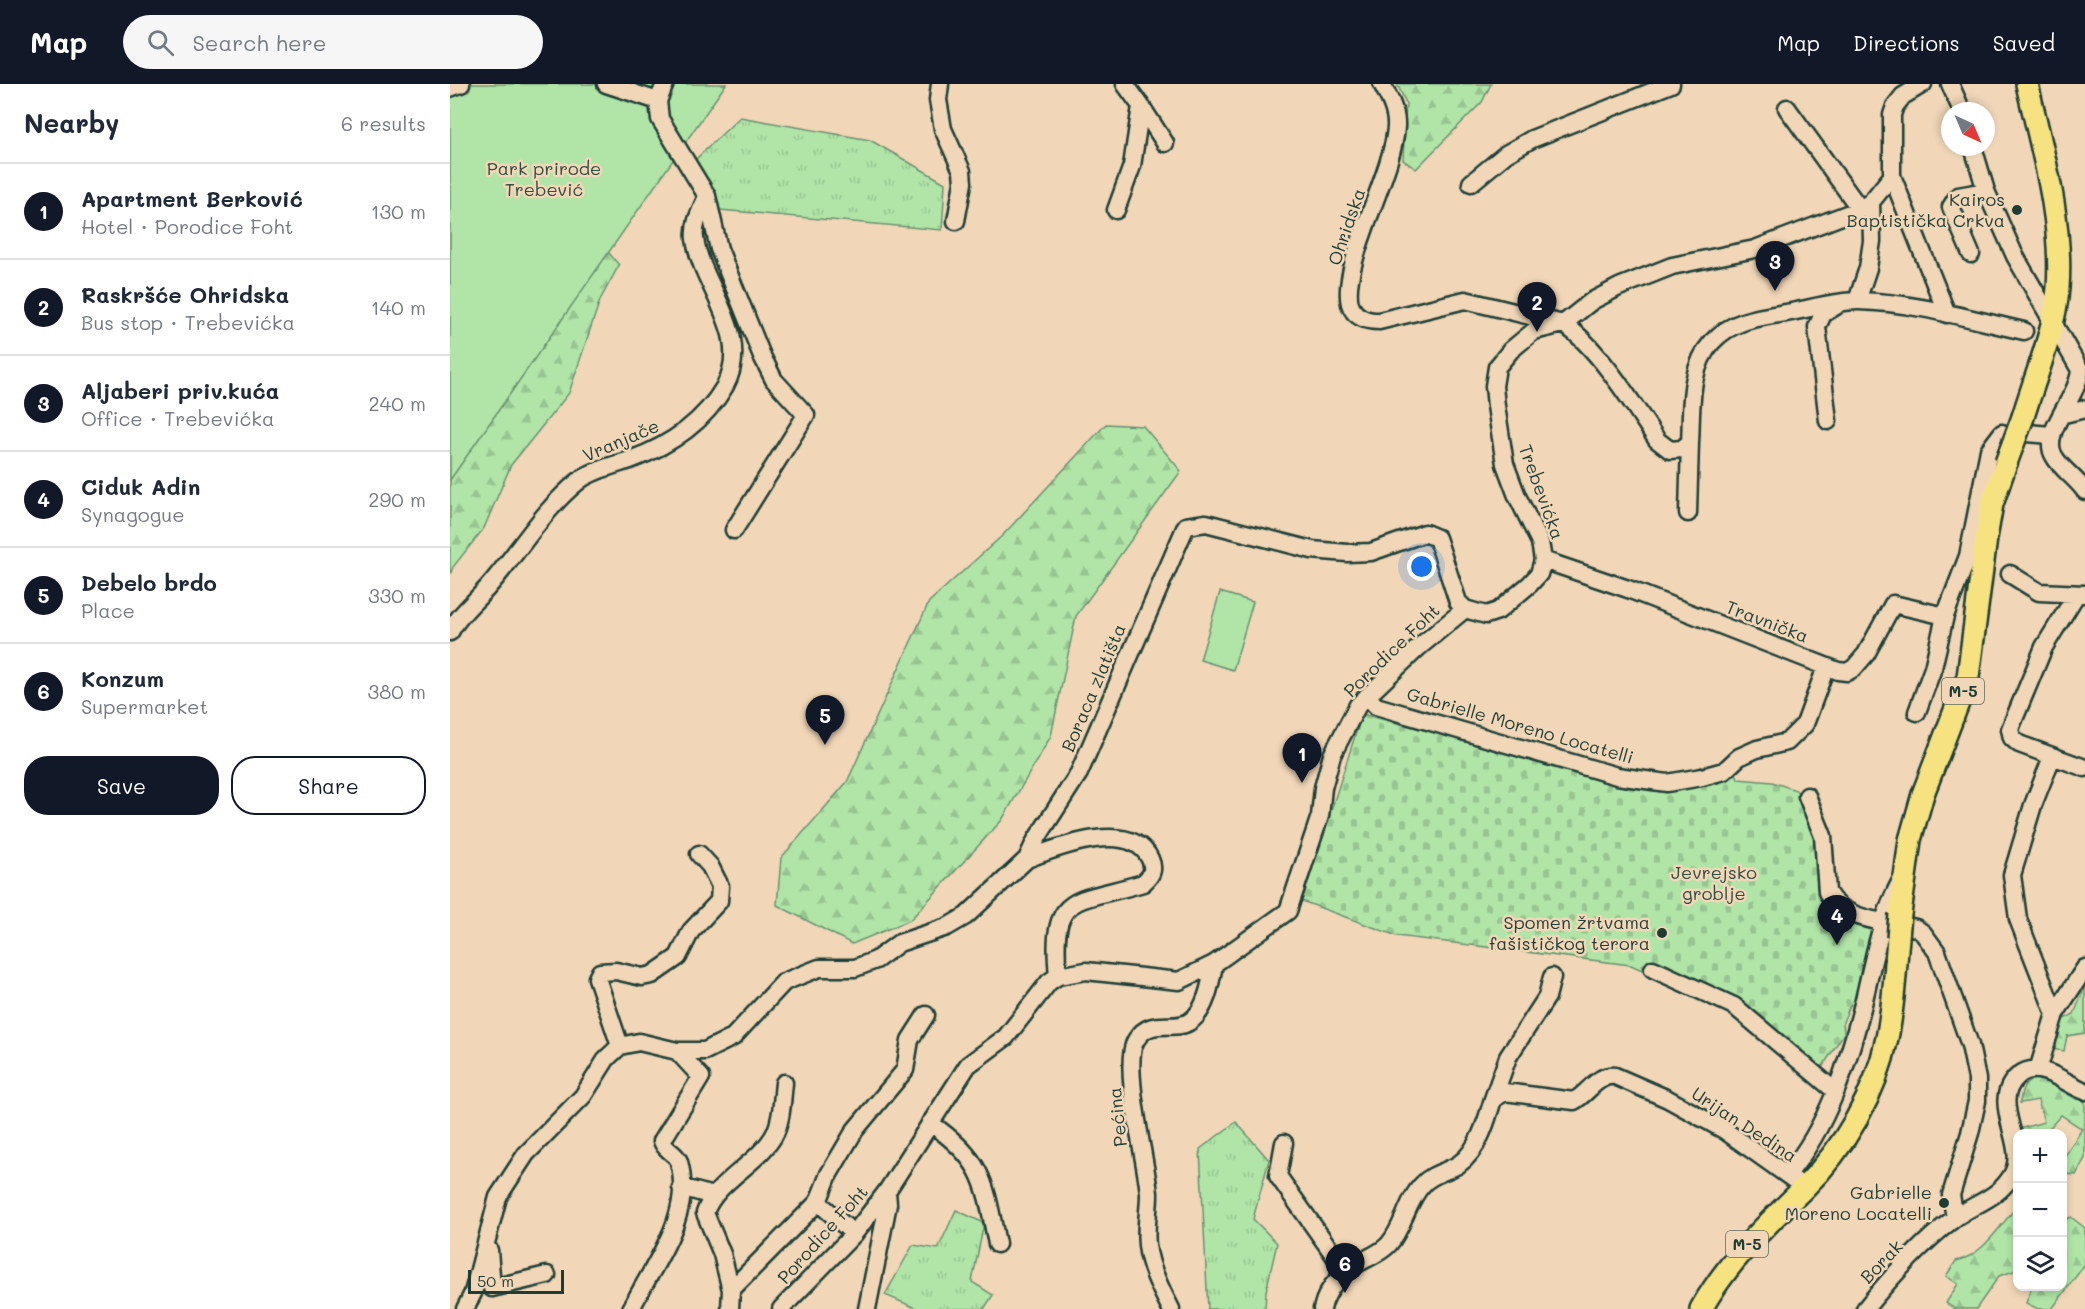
<!DOCTYPE html>
<meta charset="utf-8">
<style>
:root{--surface:#fff;--page:#f6f6f7;--text:#1f2937;--muted:#747a83;--line:#e0e1e3;--accent:#111827}
body{margin:0;font-family:Mali,sans-serif;background:var(--page);color:var(--text)}
.controls{position:absolute;right:18px;bottom:18px;display:grid;overflow:hidden;border-radius:12px;box-shadow:0 3px 9px #0003}
.controls button{width:54px;height:54px;display:grid;place-items:center;padding:0;border:0;border-bottom:2px solid var(--line);background:var(--surface);color:var(--text);font:30px sans-serif}
.compass{position:absolute;left:1491px;top:18px;width:54px;height:54px;border-radius:50%;background:var(--surface);box-shadow:0 3px 9px #0003;rotate:136deg}
.scale{position:absolute;left:18px;bottom:15px;width:96px;box-sizing:border-box;padding-left:6px;border:3px solid #1f3d34;border-top:0;font-size:16px;line-height:21px;white-space:nowrap;color:#1f3d34;-webkit-text-stroke:4px #f1d7b8;paint-order:stroke}
.you{position:absolute;left:972px;top:483px;width:21px;height:21px;margin:-15px;border:4px solid #fff;border-radius:50%;background:#1a73e8;box-shadow:0 0 0 9px #1a73e833}
.badge{display:grid;place-items:center;width:39px;height:39px;border-radius:50%;background:var(--accent);color:#fff;font-size:20px;font-weight:700}
.pin{position:absolute;translate:-50% -50px;filter:drop-shadow(0 2px 3px #0008)}
.pin::after{content:'';position:absolute;top:32px;width:21px;height:18px;background:inherit;clip-path:polygon(0 0,100% 0,50% 100%)}
.list{margin:0;padding:0;list-style:none}
h2{display:flex;justify-content:space-between;align-items:center;height:78px;margin:0;padding:0 24px;font-size:26px}
h2 small{font-size:20px;font-weight:400;color:var(--muted)}
.list li{display:grid;grid-template-columns:39px 1fr auto;gap:18px;align-items:center;box-sizing:border-box;height:96px;padding:0 24px;border-top:2px solid var(--line)}
.list b{display:block;font-size:22px;white-space:nowrap}
.list p{margin:0;font-size:20px;white-space:nowrap;color:var(--muted)}
.list em{font-size:20px;font-style:normal;color:var(--muted)}
.actions{display:flex;gap:12px;padding:18px 24px}
.actions a{flex:1;padding:14px 0;border:2px solid var(--accent);border-radius:24px;text-align:center;font-size:21px;color:var(--accent)}
.actions .main{background:var(--accent);color:#fff}
.icon{flex:none;width:33px;height:33px;fill:none;stroke:currentColor;stroke-width:2;stroke-linecap:round;stroke-linejoin:round}
.map{position:relative;flex:none;width:1635px;height:1225px;overflow:hidden}
header{display:flex;align-items:center;gap:36px;box-sizing:border-box;height:84px;padding:0 30px;background:var(--accent);color:#fff}
header strong{font-size:28px}
nav{display:flex;gap:33px;margin-inline-start:auto;font-size:21px}
.search{width:420px;height:54px;background:var(--page);display:flex;align-items:center;gap:15px;box-sizing:border-box;padding:0 21px;border-radius:33px;color:var(--muted);font-size:22px}
main{display:flex}
aside{flex:1;background:var(--surface)}
.map>svg:first-child{display:block}
.grass{fill:url(#grass-tufts);stroke:#68916e;stroke-width:1.5}
.forest{fill:url(#forest-firs);stroke:#68916e;stroke-width:1.5}
.cemetery{fill:url(#cemetery-stones);stroke:#68916e;stroke-width:1.5}
.park{fill:#b0e5a7;stroke:#68916e;stroke-width:1.5}
.lines{fill:none;stroke-linecap:round;stroke-linejoin:round}
.minor-casing{stroke:#1f3d34;stroke-width:21}
.major-casing{stroke:#1f3d34;stroke-width:26}
.minor{stroke:#f1d7b8;stroke-width:16}
.major{stroke:#f7e281;stroke-width:21}
.major-bridge-casing{stroke:#1f3d34;stroke-width:26;stroke-linecap:butt}
.major-bridge{stroke:#f7e281;stroke-width:21}
.poi-dot{fill:#1f3d34;stroke:#f1d7b8;stroke-width:2}
.labels{text-anchor:middle;stroke-width:5;stroke-linejoin:round;paint-order:stroke}
.shield{fill:#f1d7b8;stroke:#5e6b5c;stroke-width:1.5}
.shield-label{font-size:16px;font-weight:bold;fill:#1f3d34}
.park-label{font-size:18px;fill:#2e4e40;stroke:#f1d7b8}
.poi-label{font-size:18px;fill:#1f3d34;stroke:#f1d7b8;text-anchor:end}
.street-label{font-size:18px;fill:#1f3d34;stroke:#f1d7b8}
</style>
<header>
<strong>Map</strong>
<div class="search"><svg class="icon" aria-label="search" viewBox="0 0 24 24"><circle cx="10" cy="10" r="6"/><path d="M15 15l6 6"/></svg>Search here</div>
<nav><a>Map</a><a>Directions</a><a>Saved</a></nav>
</header>
<main>
<aside>
<h2>Nearby<small>6 results</small></h2>
<ul class="list">
<li><span class="badge">1</span><div><b>Apartment Berković</b><p>Hotel · Porodice Foht</p></div><em>130 m</em></li>
<li><span class="badge">2</span><div><b>Raskršće Ohridska</b><p>Bus stop · Trebevićka</p></div><em>140 m</em></li>
<li><span class="badge">3</span><div><b>Aljaberi priv.kuća</b><p>Office · Trebevićka</p></div><em>240 m</em></li>
<li><span class="badge">4</span><div><b>Ciduk Adin</b><p>Synagogue</p></div><em>290 m</em></li>
<li><span class="badge">5</span><div><b>Debelo brdo</b><p>Place</p></div><em>330 m</em></li>
<li><span class="badge">6</span><div><b>Konzum</b><p>Supermarket</p></div><em>380 m</em></li>
</ul>
<div class="actions"><a class="main">Save</a><a>Share</a></div>
</aside>
<div class="map">
<svg width="1635" height="1225" viewBox="0 0 1635 1225">
<defs>
<pattern id="grass-tufts" width="24" height="20" patternUnits="userSpaceOnUse" patternTransform="scale(1.5)"><rect width="24" height="20" fill="#b0e5a7"/><path d="M3 7l-1-3M5 7V3M7 7l1-3M15 17l-1-3M17 17v-4M19 17l1-3" fill="none" stroke="#97c590"/></pattern>
<pattern id="forest-firs" width="22" height="20" patternUnits="userSpaceOnUse" patternTransform="scale(1.5)"><rect width="22" height="20" fill="#b0e5a7"/><path d="M5 1l3.5 6h-7zM16 11l3.5 6h-7z" fill="#97c590"/></pattern>
<pattern id="cemetery-stones" width="16" height="16" patternUnits="userSpaceOnUse" patternTransform="scale(1.5)"><rect width="16" height="16" fill="#b0e5a7"/><path d="M2 7V4a2 2 0 0 1 4 0v3zM10 15v-3a2 2 0 0 1 4 0v3z" fill="#97c590"/></pattern>
</defs>
<rect width="100%" height="100%" fill="#f1d7b8"/>
<filter id="ink" filterUnits="userSpaceOnUse"><feTurbulence type="fractalNoise" baseFrequency=".0167" numOctaves="2"/><feDisplacementMap in="SourceGraphic" scale="12" xChannelSelector="R" yChannelSelector="G"/><feConvolveMatrix kernelMatrix="1 2 1 2 8 2 1 2 1" color-interpolation-filters="sRGB"/></filter>
<g filter="url(#ink)">
<!-- grass -->
<path class="grass" d="M290,33L420,56L495,99L492,146L270,126L245,76Z
M786,1038L819,1076L803,1135L827,1159L816,1207L815,1225H758L750,1065Z
M506,1126L534,1139L522,1198L543,1211L534,1225H468L435,1211L463,1161L488,1165Z"/>
<!-- forest -->
<path class="forest" d="M947,0H1041L1032,18L966,85L953,76L956,19Z
M0,14L143,150L169,181L150,216L119,309L61,381L34,444L3,483L0,491Z
M656,340L693,342L731,387L626,532L601,652L552,736L460,836L402,860L327,821L331,774L397,698L479,518L553,451Z
M1635,903V949L1617,952L1614,967L1601,965L1612,936L1624,930Z
M1589,993L1626,1015L1635,1016V1074L1626,1091L1613,1090V1075L1632,1045L1611,1031L1595,1049H1572V1044L1594,1038L1588,1016L1570,1019C1571,1005 1575,997 1589,993Z
M1567,1123V1186L1549,1192L1526,1225H1505L1496,1219L1508,1200L1496,1192L1506,1177C1534,1171 1548,1143 1567,1123Z
M1621,1133L1635,1144V1180L1602,1225H1588L1576,1219L1582,1203L1612,1202L1613,1137Z"/>
<!-- cemetery -->
<path class="cemetery" d="M912,630L1183,700L1284,682L1288,695L1322,698L1346,706L1371,750L1372,811L1421,840L1425,846L1407,920L1400,921L1393,938L1394,949L1366,993L1356,996L1314,951L1259,916L1181,881L947,852L852,817Z"/>
<!-- park -->
<path class="park" d="M0,0H276L0,396Z
M770,508L803,518L783,586L750,576Z"/>
<g class="lines">
<!-- minor casing -->
<g class="minor-casing">
<path id="minor" d="M156,0L208,17
M490,0L488,16L493,45L512,87L513,99L506,137
M932,0C939,13 947,28 946,43C943,91 890,181 900,220C904,233 916,237 929,237L1015,216L1113,240C1146,260 1185,323 1207,356L1220,366L1232,365L1240,358C1242,325 1238,285 1262,258C1282,236 1309,233 1336,229C1359,225 1385,217 1408,217C1463,218 1520,235 1574,247
M1500,0L1512,27
M0,4L11,0
M691,22L715,59
M1337,24L1410,125
M1523,63L1536,107L1565,172L1630,286C1628,315 1590,348 1604,372C1611,385 1626,394 1635,407
M1442,92L1497,230
M1021,99L1056,70L1082,55L1221,0
M257,112L269,165L312,272L324,296L356,331L284,446
M666,126L682,82L691,22L675,0
M1521,170L1501,123L1508,112L1536,107
M1407,217L1418,184L1422,157L1421,118L1442,92V31L1445,22L1453,12L1473,0
M1614,330L1635,325
M1378,337L1367,243L1373,230L1386,222
M1577,349L1601,351
M1238,429L1240,358
M1093,476L1178,505L1388,587L1397,588L1404,584L1416,570L1443,520L1495,532
M1560,490L1589,508L1635,510
M1626,511L1594,563L1560,645L1562,654L1569,660L1635,684
M0,548C9,530 25,518 38,503C68,469 94,424 130,396C143,386 165,381 180,376C219,362 254,338 275,302C303,250 252,204 245,155C243,140 251,126 257,112L210,35L208,17L215,0
M917,612L926,622L1167,692L1217,699L1252,693L1274,687L1289,673L1307,665L1337,658L1355,640L1376,583
M1467,628L1483,584L1495,532L1518,472L1539,366L1552,349
M1357,712L1373,752L1377,808C1392,837 1438,838 1466,844L1473,849L1487,868L1520,961L1527,995V1017L1520,1049L1501,1111L1505,1134
M577,775C606,764 681,734 700,775C705,786 701,792 693,799C623,820 600,807 608,892
M1203,885L1284,922L1385,1007
M1605,930L1635,884
M170,962L147,894L150,888L166,887L192,893L202,891L228,873L241,847L269,817L270,802L260,782L249,770
M1588,986L1605,930L1568,835L1562,791L1583,721L1602,673
M1043,1015L1058,973L1097,913L1102,893
M480,1039C534,1076 535,1099 547,1160
M834,1059L828,1092L896,1188
M1337,1091C1378,1043 1399,977 1414,916C1424,873 1431,832 1453,793
M231,1103L263,1112
M368,1118L404,1150
M39,1166L42,1204L97,1191
M281,1206L272,1170L255,1129C264,1099 306,1081 323,1053C332,1038 332,1016 334,999
M15,1225L23,1209L48,1113L76,1070L133,1012L157,974L170,962L189,958L227,967H255L283,953L334,898L369,884H405L426,876L449,859L497,843L516,832L577,775L586,756L629,689L736,442L756,439L862,466L897,469L921,468L975,449L987,454L1008,518L1015,525L1036,531L1048,527L1080,500L1089,490L1093,476L1090,458L1067,412L1055,380L1046,322L1044,302L1047,283L1061,266L1084,247L1113,240L1142,217L1169,203L1222,182L1305,165L1410,125L1421,118
M181,1225C203,1180 244,1132 229,1078C227,1069 215,1067 212,1057L251,993L227,967
M280,1225L281,1206L368,1118L379,1090L405,1046L455,986L460,956L476,931
M331,1225L404,1150L437,1107L518,981L556,953L599,898L608,892L636,887L729,897L764,880L838,827L870,732L873,704L882,671L908,621L969,563L1015,525
M417,1225L438,1120L437,1107
M721,1225C711,1206 699,1182 697,1161C695,1144 699,1127 699,1110C697,1080 671,980 686,956C701,932 723,948 739,938C756,928 761,898 764,880
M872,1225C877,1202 895,1185 916,1175C924,1171 933,1167 939,1160C954,1143 957,1116 973,1100C983,1089 997,1088 1009,1080C1028,1067 1037,1036 1043,1015L1055,1008L1124,1017C1139,1009 1147,990 1165,992L1218,1015L1274,1046L1354,1103
M1415,1225C1441,1193 1471,1159 1505,1134C1525,1119 1548,1115 1562,1091C1580,1061 1537,1019 1568,992C1589,974 1615,1000 1635,1007"/>
</g>
<!-- major casing -->
<g class="major-casing">
<path id="major" d="M1573,333C1585,293 1605,246 1608,204C1613,136 1592,66 1577,0
M1450,830L1460,756L1473,710L1518,593L1536,454L1542,420L1556,379
M1251,1225C1278,1177 1315,1142 1354,1104C1394,1064 1426,1010 1437,954C1444,922 1445,887 1448,854"/>
</g>
<!-- minor -->
<use href="#minor" class="minor"/>
<!-- major -->
<use href="#major" class="major"/>
<!-- major-bridge casing -->
<g class="major-bridge-casing">
<path id="major-bridge" d="M1556,379L1573,333
M1448,854L1450,830"/>
</g>
<!-- major-bridge -->
<use href="#major-bridge" class="major-bridge"/>
</g>
</g>
<!-- markers -->
<g class="poi-dot">
<circle cx="1567" cy="126" r="6"/>
<circle cx="1212" cy="849" r="6"/>
<circle cx="1494" cy="1119" r="6"/>
</g>
<g class="labels">
<!-- shield labels -->
<g class="shield">
<rect x="1492" y="594" width="42" height="26" rx="4.5"/>
<rect x="1276" y="1147" width="42" height="26" rx="4.5"/>
</g>
<g class="shield-label">
<text x="1513" y="613">M-5</text>
<text x="1297" y="1166">M-5</text>
</g>
<!-- park labels -->
<g class="park-label">
<text x="94" y="91">Park prirode<tspan x="94" dy="21">Trebević</tspan></text>
<text x="1264" y="795">Jevrejsko<tspan x="1264" dy="21">groblje</tspan></text>
</g>
<!-- poi labels -->
<g class="poi-label">
<text x="1555" y="122">Kairos<tspan x="1555" dy="21">Baptistička Crkva</tspan></text>
<text x="1200" y="845">Spomen žrtvama<tspan x="1200" dy="21">fašističkog terora</tspan></text>
<text x="1482" y="1115">Gabrielle<tspan x="1482" dy="21">Moreno Locatelli</tspan></text>
</g>
<!-- street labels -->
<g class="street-label">
<text transform="translate(897 143) rotate(-71)" y="6">Ohridska</text>
<text transform="translate(171 357) rotate(-23)" y="6">Vranjače</text>
<text transform="translate(1091 408) rotate(70)" y="6">Trebevićka</text>
<text transform="translate(1317 538) rotate(21)" y="6">Travnička</text>
<text transform="translate(942 567) rotate(-44)" y="6">Porodice Foht</text>
<text transform="translate(644 604) rotate(-67)" y="6">Boraca zlatišta</text>
<text transform="translate(1070 642) rotate(16)" y="6">Gabrielle Moreno Locatelli</text>
<text transform="translate(668 1033) rotate(-96)" y="6">Pećina</text>
<text transform="translate(1294 1041) rotate(33)" y="6">Urijan Dedina</text>
<text transform="translate(373 1151) rotate(-48)" y="6">Porodice Foht</text>
<text transform="translate(1432 1178) rotate(-46)" y="6">Borak</text>
</g>
</g>
</svg>
<div class="controls">
<button>+</button>
<button>−</button>
<button><svg class="icon" aria-label="layers" viewBox="0 0 24 24"><path d="M12 4l9 5-9 5-9-5zM3 14l9 5 9-5"/></svg></button>
</div>
<svg class="compass" viewBox="-18 -18 36 36"><path d="M0-13l5 13h-10z" fill="#e53935"/><path d="M0 13l5-13h-10z" fill="#747a83"/></svg>
<div class="scale">50 m</div>
<div class="you"></div>
<div class="pin badge" style="left:852px;top:699px">1</div>
<div class="pin badge" style="left:1087px;top:248px">2</div>
<div class="pin badge" style="left:1325px;top:207px">3</div>
<div class="pin badge" style="left:1387px;top:861px">4</div>
<div class="pin badge" style="left:375px;top:661px">5</div>
<div class="pin badge" style="left:895px;top:1209px">6</div>
</div>
</main>
